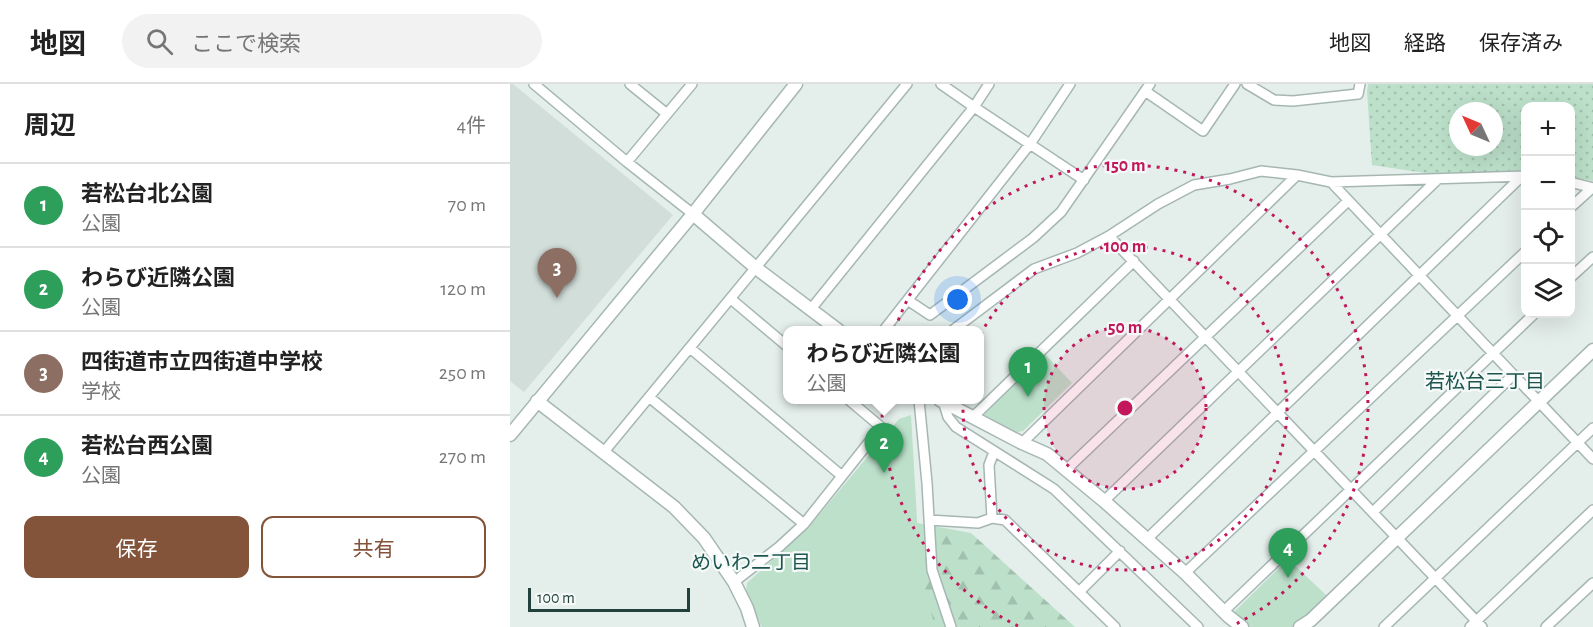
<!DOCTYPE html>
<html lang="ja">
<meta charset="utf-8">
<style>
:root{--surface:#fff;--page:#f2f2f2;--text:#222;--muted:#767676;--line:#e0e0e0;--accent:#83543a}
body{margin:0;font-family:"Alegreya Sans","Noto Sans JP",sans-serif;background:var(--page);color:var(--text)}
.controls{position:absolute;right:18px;top:18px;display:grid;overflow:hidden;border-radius:12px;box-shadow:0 6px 24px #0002}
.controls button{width:54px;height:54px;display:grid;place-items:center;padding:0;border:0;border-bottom:2px solid var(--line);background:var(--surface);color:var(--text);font:30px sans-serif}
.compass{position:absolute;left:939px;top:18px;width:54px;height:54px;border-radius:50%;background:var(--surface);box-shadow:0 6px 24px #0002;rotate:314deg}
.scale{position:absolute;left:18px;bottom:15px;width:162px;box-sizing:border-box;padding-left:6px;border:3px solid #22413c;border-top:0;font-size:16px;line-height:21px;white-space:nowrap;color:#22413c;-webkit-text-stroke:4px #f5faf8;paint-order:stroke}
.you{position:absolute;left:448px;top:216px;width:21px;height:21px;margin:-15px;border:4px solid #fff;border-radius:50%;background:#1a73e8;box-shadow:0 0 0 9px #1a73e833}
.badge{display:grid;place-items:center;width:39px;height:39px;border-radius:50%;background:var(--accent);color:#fff;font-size:20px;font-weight:700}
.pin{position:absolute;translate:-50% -50px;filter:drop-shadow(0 2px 3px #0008)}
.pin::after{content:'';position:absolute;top:32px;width:21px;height:18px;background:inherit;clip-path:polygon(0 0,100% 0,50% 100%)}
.popup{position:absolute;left:273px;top:242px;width:201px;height:78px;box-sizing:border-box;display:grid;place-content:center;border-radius:12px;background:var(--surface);filter:drop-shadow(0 2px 4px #0005);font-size:20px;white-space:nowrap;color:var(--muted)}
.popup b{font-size:22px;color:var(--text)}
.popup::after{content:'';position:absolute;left:50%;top:100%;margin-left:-12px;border:12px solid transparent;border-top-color:var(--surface)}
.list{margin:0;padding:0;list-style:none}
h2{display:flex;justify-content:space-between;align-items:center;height:78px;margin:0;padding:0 24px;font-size:26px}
h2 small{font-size:20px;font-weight:400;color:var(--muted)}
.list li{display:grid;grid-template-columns:39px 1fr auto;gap:18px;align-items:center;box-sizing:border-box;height:84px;padding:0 24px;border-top:2px solid var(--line)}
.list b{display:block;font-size:22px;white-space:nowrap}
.list p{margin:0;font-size:20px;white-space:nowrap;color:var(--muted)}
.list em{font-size:20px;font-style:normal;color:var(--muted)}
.actions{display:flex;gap:12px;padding:18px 24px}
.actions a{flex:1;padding:14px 0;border:2px solid var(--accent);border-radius:12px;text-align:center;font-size:21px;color:var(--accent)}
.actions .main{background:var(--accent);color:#fff}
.icon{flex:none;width:33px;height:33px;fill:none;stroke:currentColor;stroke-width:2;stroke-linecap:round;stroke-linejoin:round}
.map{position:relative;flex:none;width:1083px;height:543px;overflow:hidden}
header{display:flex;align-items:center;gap:36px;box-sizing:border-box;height:84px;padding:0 30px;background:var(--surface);border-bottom:2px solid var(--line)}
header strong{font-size:28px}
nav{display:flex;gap:33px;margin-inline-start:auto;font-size:21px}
.search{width:420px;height:54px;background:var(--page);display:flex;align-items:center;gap:15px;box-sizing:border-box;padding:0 21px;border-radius:33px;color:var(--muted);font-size:22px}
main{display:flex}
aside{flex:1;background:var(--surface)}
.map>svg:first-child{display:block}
.built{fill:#d2deda}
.grass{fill:url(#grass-dots);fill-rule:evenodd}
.forest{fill:url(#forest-firs)}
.green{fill:#bce0ca}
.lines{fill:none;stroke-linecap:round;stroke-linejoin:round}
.minor-casing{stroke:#a6b7b3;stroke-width:12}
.tertiary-casing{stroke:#a6b7b3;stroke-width:15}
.minor{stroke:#fff;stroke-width:9}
.tertiary{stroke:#fff;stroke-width:12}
.ring{fill:none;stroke:#c2185b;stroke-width:3;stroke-dasharray:3 6}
.labels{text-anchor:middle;stroke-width:4.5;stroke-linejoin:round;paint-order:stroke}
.neighbourhood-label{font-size:20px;fill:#1c544e;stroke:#f5faf8}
.centre{fill:#c2185b;stroke:#f5faf8;stroke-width:3}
.ring-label{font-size:18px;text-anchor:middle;font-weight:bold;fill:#c2185b;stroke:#f5faf8;stroke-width:4.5;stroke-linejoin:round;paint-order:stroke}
</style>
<header>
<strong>地図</strong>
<div class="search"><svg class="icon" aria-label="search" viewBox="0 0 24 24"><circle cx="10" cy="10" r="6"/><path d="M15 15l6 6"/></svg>ここで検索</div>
<nav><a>地図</a><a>経路</a><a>保存済み</a></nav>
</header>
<main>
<aside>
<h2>周辺<small>4件</small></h2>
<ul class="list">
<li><span class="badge" style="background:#2e9e5b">1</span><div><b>若松台北公園</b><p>公園</p></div><em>70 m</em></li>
<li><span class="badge" style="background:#2e9e5b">2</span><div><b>わらび近隣公園</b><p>公園</p></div><em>120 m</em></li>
<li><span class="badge" style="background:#8d6e63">3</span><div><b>四街道市立四街道中学校</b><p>学校</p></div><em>250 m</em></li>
<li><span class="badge" style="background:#2e9e5b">4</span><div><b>若松台西公園</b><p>公園</p></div><em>270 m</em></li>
</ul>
<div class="actions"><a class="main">保存</a><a>共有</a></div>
</aside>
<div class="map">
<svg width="1083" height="543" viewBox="0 0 1083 543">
<defs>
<pattern id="grass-dots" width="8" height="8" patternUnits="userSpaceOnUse" patternTransform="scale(1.5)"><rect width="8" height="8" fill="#bce0ca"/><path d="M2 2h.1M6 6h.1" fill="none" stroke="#a1c1ae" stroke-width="1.8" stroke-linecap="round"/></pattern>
<pattern id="forest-firs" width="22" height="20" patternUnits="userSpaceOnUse" patternTransform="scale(1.5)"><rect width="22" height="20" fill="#bce0ca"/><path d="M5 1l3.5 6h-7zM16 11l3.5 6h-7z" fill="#a1c1ae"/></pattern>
</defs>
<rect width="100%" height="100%" fill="#e4eeeb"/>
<!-- built -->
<path class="built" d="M0,0H3L163,131L14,308L0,297Z"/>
<!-- grass -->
<path class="grass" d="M858,0H1083V97L1061,93L1060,22H1016L1015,86L928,91L862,81L857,7ZM948,27H984V63H948Z"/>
<!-- forest -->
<path class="forest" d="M402,438L461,449L565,543H402Z"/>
<!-- green -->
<path class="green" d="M534,269L562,299L513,347L507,348L475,331V327Z
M401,331L410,488L425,543H252L236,508L237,499L299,443L389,335Z
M778,475L818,513L797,533L782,543H739L731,539L722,530Z"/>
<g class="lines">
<!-- minor casing -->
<g class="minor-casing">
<path id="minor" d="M24,0L117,78L183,130
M120,0L157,30
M431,0L464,23L574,96
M737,0L764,16L783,17L848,10L850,0
M635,7L693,47L725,0
M117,78L182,0
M821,98L1083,375
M1060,98L1083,104
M1060,124L1082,104
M599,152L972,543
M1060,194L1083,173
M221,215L278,263
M399,217L420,231L523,154L551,128L640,0
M301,225L464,23L479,0
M374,246L520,60L560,0
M443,246L524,185L567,169L599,152L648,120L684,101L720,95L751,87L787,91L821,98L1016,92
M180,264L332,392
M139,313L294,440
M409,316L417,399L422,486L441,543
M433,317L438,333L446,343L544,405L688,543
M463,333L624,177
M512,359L787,91
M93,369L397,0
M557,385L838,117
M594,417L928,95
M863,428L1003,291
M482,434L479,381L484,368
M419,436L468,439L482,434L495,436L605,543
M637,455L1010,94
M675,489L1016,167
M224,498L269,463L294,440L371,343L339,316
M569,508L610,467
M714,527L1024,230
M874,543L1083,344
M960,543L1083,426
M1036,543L1083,499"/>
</g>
<!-- tertiary casing -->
<g class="tertiary-casing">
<path id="tertiary" d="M183,130L246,184L328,246
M430,316L512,359L537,370L594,417L675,489L718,532L732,543
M27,317L164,423L194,454L224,498L237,524L243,543
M0,351L183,130L286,0
M790,543L801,536L1083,266"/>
</g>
<!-- minor -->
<use href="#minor" class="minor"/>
<!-- tertiary -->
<use href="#tertiary" class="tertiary"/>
</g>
<!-- distance rings -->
<circle cx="615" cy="324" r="81" fill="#c2185b" fill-opacity=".12"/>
<g class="ring">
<circle cx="615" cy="324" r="81"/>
<circle cx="615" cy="324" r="162"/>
<path d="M508 542A243 243 0 1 1 722 542"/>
</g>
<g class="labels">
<!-- neighbourhood labels -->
<g class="neighbourhood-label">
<text x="975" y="304">若松台三丁目</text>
<text x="241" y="485">めいわ二丁目</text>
</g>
</g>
<circle cx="615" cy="324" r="9" class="centre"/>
<g class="ring-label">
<text x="615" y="87">150 m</text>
<text x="615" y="168">100 m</text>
<text x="615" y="249">50 m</text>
</g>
</svg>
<div class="controls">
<button>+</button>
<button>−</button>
<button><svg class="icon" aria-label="locate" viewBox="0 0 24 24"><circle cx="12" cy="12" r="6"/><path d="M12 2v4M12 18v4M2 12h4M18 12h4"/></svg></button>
<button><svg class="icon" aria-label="layers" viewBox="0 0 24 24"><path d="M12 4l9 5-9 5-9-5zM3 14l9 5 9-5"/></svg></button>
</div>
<svg class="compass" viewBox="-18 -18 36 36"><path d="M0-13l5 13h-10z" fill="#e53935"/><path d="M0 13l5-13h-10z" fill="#767676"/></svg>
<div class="scale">100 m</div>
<div class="you"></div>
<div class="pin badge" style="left:518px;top:313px;background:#2e9e5b">1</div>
<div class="pin badge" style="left:374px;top:389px;background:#2e9e5b">2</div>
<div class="popup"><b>わらび近隣公園</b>公園</div>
<div class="pin badge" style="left:47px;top:214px;background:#8d6e63">3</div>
<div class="pin badge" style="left:778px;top:494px;background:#2e9e5b">4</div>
</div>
</main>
